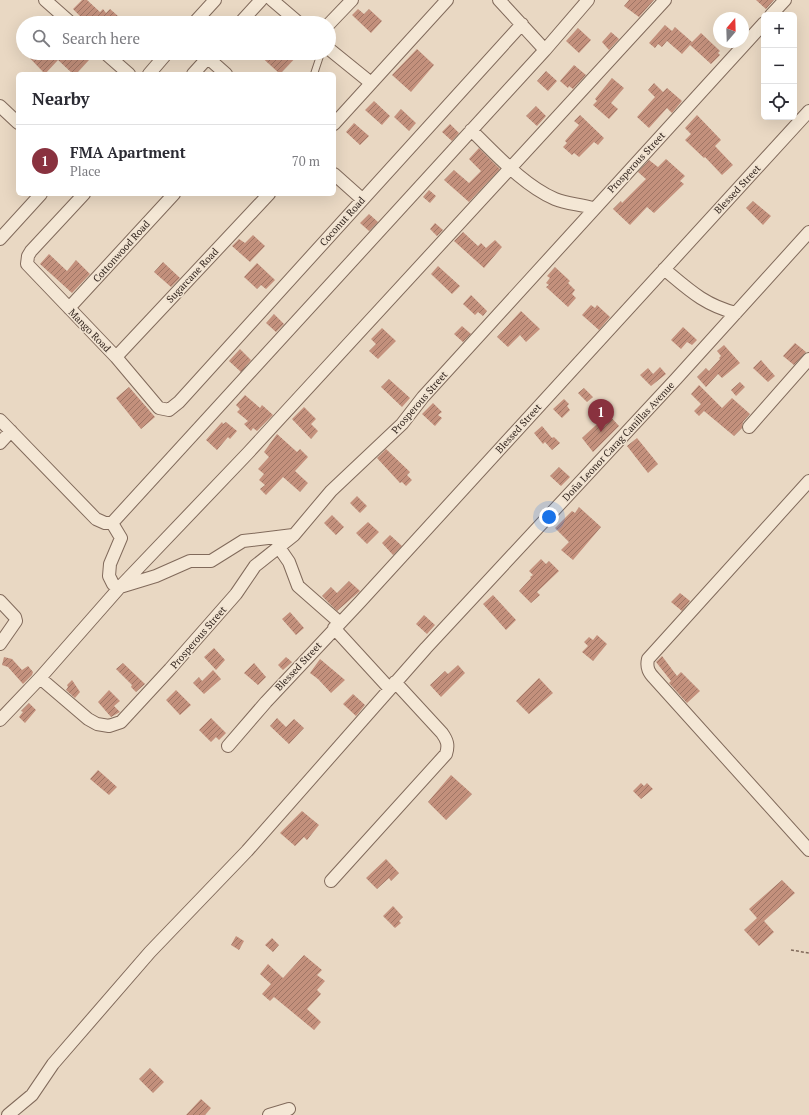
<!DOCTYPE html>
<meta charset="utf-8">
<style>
:root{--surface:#fff;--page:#f2f2f3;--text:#2b2b33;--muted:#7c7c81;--line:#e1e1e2;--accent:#89323f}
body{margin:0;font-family:"PT Serif",serif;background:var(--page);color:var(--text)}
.controls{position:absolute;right:12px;top:12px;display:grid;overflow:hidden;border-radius:6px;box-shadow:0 4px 16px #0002}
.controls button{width:36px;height:36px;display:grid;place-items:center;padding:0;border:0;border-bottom:1px solid var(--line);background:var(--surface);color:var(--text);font:20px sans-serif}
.compass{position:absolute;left:713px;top:12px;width:36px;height:36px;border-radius:50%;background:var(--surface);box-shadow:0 4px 16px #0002;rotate:19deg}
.you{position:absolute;left:549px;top:517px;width:14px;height:14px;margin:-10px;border:3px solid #fff;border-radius:50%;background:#1a73e8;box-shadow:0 0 0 6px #1a73e833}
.badge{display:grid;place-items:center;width:26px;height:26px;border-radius:50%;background:var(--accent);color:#fff;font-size:13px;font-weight:700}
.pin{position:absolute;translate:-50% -33px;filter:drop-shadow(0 1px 2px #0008)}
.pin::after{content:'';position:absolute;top:21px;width:14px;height:12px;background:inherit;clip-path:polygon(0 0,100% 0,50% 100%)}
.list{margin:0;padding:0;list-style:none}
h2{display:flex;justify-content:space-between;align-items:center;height:52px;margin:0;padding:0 16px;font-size:17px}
h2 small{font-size:13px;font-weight:400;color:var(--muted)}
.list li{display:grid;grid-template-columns:26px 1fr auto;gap:12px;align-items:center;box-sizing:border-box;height:72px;padding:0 16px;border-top:1px solid var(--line)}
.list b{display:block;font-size:15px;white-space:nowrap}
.list p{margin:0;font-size:13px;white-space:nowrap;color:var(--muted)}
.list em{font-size:13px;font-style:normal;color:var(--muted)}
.icon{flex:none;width:22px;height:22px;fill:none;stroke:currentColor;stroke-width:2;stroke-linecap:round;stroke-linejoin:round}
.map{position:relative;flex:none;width:809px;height:1115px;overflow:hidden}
.search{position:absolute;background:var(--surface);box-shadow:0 4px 16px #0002;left:16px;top:16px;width:320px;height:44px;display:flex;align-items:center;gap:10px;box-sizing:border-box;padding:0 14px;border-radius:22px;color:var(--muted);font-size:15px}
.panel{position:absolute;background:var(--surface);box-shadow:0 4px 16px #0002;left:16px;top:72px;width:320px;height:124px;border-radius:6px}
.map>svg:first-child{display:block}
.building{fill:url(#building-hatch)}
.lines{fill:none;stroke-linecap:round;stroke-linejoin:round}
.lane-casing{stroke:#816a5b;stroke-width:8}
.street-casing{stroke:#816a5b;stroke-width:14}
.path{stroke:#816a5b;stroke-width:1.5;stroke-dasharray:3 2;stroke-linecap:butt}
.lane{stroke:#f4e7d5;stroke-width:6}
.street{stroke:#f4e7d5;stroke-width:12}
.labels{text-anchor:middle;stroke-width:3;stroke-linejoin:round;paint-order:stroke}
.street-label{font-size:10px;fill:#32251e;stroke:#f1e3d1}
</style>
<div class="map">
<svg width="809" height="1115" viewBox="0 0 809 1115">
<defs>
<pattern id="building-hatch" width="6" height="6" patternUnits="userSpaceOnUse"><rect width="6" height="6" fill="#c3907c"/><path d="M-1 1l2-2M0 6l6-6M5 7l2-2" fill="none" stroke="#9f7565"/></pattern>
</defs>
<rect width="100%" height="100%" fill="#e9d8c3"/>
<!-- building -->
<path class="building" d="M82,0H87L100,12L103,9L106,13L110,9L126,23H87L73,9Z
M629,0H654L639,17L624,6Z
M756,0H774L766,9Z
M358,9L364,14L369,9L382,21L371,33L352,15Z
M665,25L672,31L675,27L692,42L701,33L720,51L718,53L720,55L711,64L690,45L682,54L667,41L662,47L658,44L655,48L649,43Z
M578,28L591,40L579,53L566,41Z
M611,32L619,39L609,50L602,42Z
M417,49L434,65L411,92L392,75Z
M25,53H81L89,60L76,74H73L58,60L45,74Z
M257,53H300L280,74Z
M574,65L586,75L573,89L569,86L568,88L560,81Z
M546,71L557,81L548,91L537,81Z
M612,78L624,88L611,103L618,109L609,119L593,105L597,101L595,99Z
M654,83L663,92L667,88L682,101L672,113L667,108L649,128L637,117L655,97L648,90Z
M374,101L390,116L382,125L365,110Z
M536,106L546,116L537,126L526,116Z
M401,109L416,123L409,131L394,117Z
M580,115L604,138L598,145L594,142L579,157L574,153L572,155L563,147L567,143L565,141L579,125L574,121Z
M697,115L721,140L715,146L733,165L722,175L705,157L704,158L685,140L691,134L685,128Z
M354,123L369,136L360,145L346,132Z
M450,124L459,133L452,141L442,132Z
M479,148L500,169L469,202L444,180L454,170L469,183L481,171L469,159Z
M666,159L685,176L680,181L684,184L654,213L647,207L630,225L613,209L621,201L622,203L646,179L638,172L649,160L658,167Z
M429,190L436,196L430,203L423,197Z
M753,201L771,216L763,225L746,208Z
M369,214L378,222L369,231L360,223Z
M435,223L443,230L437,236L430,229Z
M463,232L478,246L481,243L486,248L495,240L502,247L484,268L454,241Z
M253,235L265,246L250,262L232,246L239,239L245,243Z
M49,254L67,271L76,260L90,274L72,293L40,264Z
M163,262L180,278L171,287L154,272Z
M257,263L275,280L266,289L261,285L257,289L244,277Z
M438,266L460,286L452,294L431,274Z
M555,267L570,281L568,283L575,290L572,294L576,298L568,307L546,287L549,285L546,283L550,278L547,276Z
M471,295L487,311L483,316L478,312L475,315L463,304Z
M591,305L595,308L597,305L610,317L599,330L582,315Z
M521,311L540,329L526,342L520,335L508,347L497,337Z
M274,314L284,324L276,332L266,323Z
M462,326L471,334L463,342L454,334Z
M683,327L697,340L692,345L687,342L681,349L671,340Z
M382,328L396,341L378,359L369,351L376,344L371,339Z
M795,343L806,352L794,365L783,356Z
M724,345L740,363L722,378L718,374L706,387L697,377L706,368L709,371L720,359L719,358L721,356L717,351Z
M240,349L251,360L241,372L229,361Z
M761,360L775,376L768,382L753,368Z
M660,367L666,374L651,386L640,375L648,368L653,374Z
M389,379L410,398L402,407L381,387Z
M740,382L745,387L736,396L731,390Z
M699,385L722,408L732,398L750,414L743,422L742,428L734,436L704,411L699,416L694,411L701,404L691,394Z
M129,387L155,417L141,429L116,398Z
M584,388L593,397L587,402L578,393Z
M245,395L260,408L262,405L273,415L257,431L253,428L251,431L244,424L248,421L237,412L240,409L236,405Z
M564,399L569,404L567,406L570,410L562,418L553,409Z
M433,403L442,412L438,415L442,418L435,426L422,414Z
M304,407L316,419L311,424L318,431L311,439L292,419Z
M608,414L619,426L593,452L582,438Z
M222,422L223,424L226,422L237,431L230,439L228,437L217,450L206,440Z
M542,426L552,438L554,437L560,443L552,450L545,442L543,444L534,433Z
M277,434L297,452L300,449L308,457L295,471L308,483L300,492L283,477L266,495L260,489L265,485L259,480L264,474L258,469L269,457L264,452Z
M637,438L658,464L648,473L627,446Z
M386,449L410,472L407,475L412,480L406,486L402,482L400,483L377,458Z
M559,467L570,477L561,486L550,476Z
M357,496L367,506L360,513L350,503Z
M579,507L601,527L573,560L561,550L569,542L555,528L572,511L575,513Z
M332,515L344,527L336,535L324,523Z
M368,522L379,532L367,544L356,533Z
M390,535L402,546L393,555L382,543Z
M541,559L546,564L549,561L559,571L537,592L540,595L531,603L519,591L531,578L530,577L533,575L529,571Z
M349,581L360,591L337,611L322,596L331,587L337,593Z
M680,593L690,601L682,611L671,602Z
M493,595L516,620L506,630L483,604Z
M290,612L304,628L296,635L282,619Z
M424,615L435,625L427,634L416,624Z
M597,635L607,644L593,661L582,652L588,646L584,642L589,637L593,640Z
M214,648L225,660L216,670L204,657Z
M662,656L677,676L681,672L700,691L687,703L669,683L671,681L656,662Z
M4,657L12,659L22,670L28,666L33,672L32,675L23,684L8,667L2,665Z
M286,657L292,662L283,670L278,665Z
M320,659L345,680L331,693L318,679L310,673Z
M123,663L145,684L136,692L131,687L132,685L116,669Z
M254,663L266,677L258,685L244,673Z
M458,665L465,673L441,697L430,685L445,671L448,674Z
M213,670L221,679L204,694L193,683L199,677L202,681Z
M539,678L553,693L529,714L516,701Z
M72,680L80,692L75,698L66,690L68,687L67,685Z
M109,690L120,701L114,706L120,712L111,717L98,702Z
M176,690L191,705L180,715L166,700Z
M353,694L365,705L356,716L343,704Z
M29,703L36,710L25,723L19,717L23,712L21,711Z
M211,718L226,733L219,740L216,737L211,742L199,730Z
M277,718L286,727L294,719L304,728L289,744L270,726Z
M98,770L117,787L109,795L90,779Z
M451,775L472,794L446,820L428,802Z
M641,783L644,786L647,783L653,789L641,799L633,791Z
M302,811L319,825L307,840L304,837L295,846L280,833Z
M386,859L399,873L391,881L389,878L377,889L366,878Z
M782,880L795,893L764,921L774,932L759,946L744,930L757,918L749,909Z
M393,906L403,917L399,921L401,923L395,928L383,916Z
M236,936L244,941L239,950L231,945Z
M272,938L279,945L273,952L265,945Z
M304,955L322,970L317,975L325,981L317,990L321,994L307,1009L321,1022L314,1030L274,997L270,1001L262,994L271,984L260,974L268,964L283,978Z
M150,1068L164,1082L153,1093L139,1079Z
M201,1099L211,1108L205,1115H186Z"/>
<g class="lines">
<!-- lane casing -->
<g class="lane-casing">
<path id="lane" d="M314,74L321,53"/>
</g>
<!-- street casing -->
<g class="street-casing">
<path id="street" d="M45,0L71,23
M272,0L299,23
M499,0L545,50
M771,15L785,0
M194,23L215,0
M240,23L261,0
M329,24L352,0
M329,49L371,83
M105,53L129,74
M208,58L226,74
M149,74L167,53
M193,74L212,53
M0,106L18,123
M334,124L447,0
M471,130C496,154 523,185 555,199C567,204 580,204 593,208
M334,174L362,199
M84,194L31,251L28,256L27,264L116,357L159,408L169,410L179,402L522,24
M0,239L41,194
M664,269C688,289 704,305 736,313
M69,308L174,194
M116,357L269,194
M0,420L96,519L105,523H112L545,50L588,0
M749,427L809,359
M0,443L11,431
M809,481L648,659C646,668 649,673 655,679L809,850
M112,523L121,538L110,564L109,576L113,584L120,587L156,576L190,561H211L243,541L293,535
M278,546L289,562L298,586L339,622
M0,601L15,617L16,621L0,644
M334,628L389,688
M40,678L88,719L97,724L109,726L121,722L170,669L236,594L255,566L294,535L331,491L402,424L423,397L764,23
M0,720L40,678L120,587L248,453L665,0
M228,746L266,702L360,602L809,111
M331,881L446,754C449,745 447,740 442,733L395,682
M8,1115L32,1095L53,1064L150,952L247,851L426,648L676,379L809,232
M269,1115L289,1109"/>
</g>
<!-- path -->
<path class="path" d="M791,950L809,953"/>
<!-- lane -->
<use href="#lane" class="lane"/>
<!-- street -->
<use href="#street" class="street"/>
</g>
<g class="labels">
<!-- street labels -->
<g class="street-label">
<text transform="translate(636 162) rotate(-47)" y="4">Prosperous Street</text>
<text transform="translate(737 189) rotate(-47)" y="4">Blessed Street</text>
<text transform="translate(342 221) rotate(-48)" y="4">Coconut Road</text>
<text transform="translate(121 251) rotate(-48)" y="4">Cottonwood Road</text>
<text transform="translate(192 275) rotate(-47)" y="4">Sugarcane Road</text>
<text transform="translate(90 330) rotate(46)" y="4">Mango Road</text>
<text transform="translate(419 402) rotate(-49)" y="4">Prosperous Street</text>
<text transform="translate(518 428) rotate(-48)" y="4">Blessed Street</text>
<text transform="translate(618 441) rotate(-47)" y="4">Doña Leonor Carag Canillas Avenue</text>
<text transform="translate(198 637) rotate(-49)" y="4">Prosperous Street</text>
<text transform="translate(298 666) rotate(-47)" y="4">Blessed Street</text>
</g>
</g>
</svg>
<div class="controls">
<button>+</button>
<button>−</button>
<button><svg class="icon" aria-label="locate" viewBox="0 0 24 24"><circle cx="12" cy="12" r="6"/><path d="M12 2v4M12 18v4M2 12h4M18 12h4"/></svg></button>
</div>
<svg class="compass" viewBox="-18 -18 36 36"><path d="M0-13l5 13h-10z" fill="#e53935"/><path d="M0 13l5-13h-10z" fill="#7c7c81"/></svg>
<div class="you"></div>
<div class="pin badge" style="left:601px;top:432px">1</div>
<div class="search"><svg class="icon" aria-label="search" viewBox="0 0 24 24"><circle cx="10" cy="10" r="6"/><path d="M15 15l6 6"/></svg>Search here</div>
<section class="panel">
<h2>Nearby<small></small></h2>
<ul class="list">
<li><span class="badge">1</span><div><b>FMA Apartment</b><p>Place</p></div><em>70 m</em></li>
</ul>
</section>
</div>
